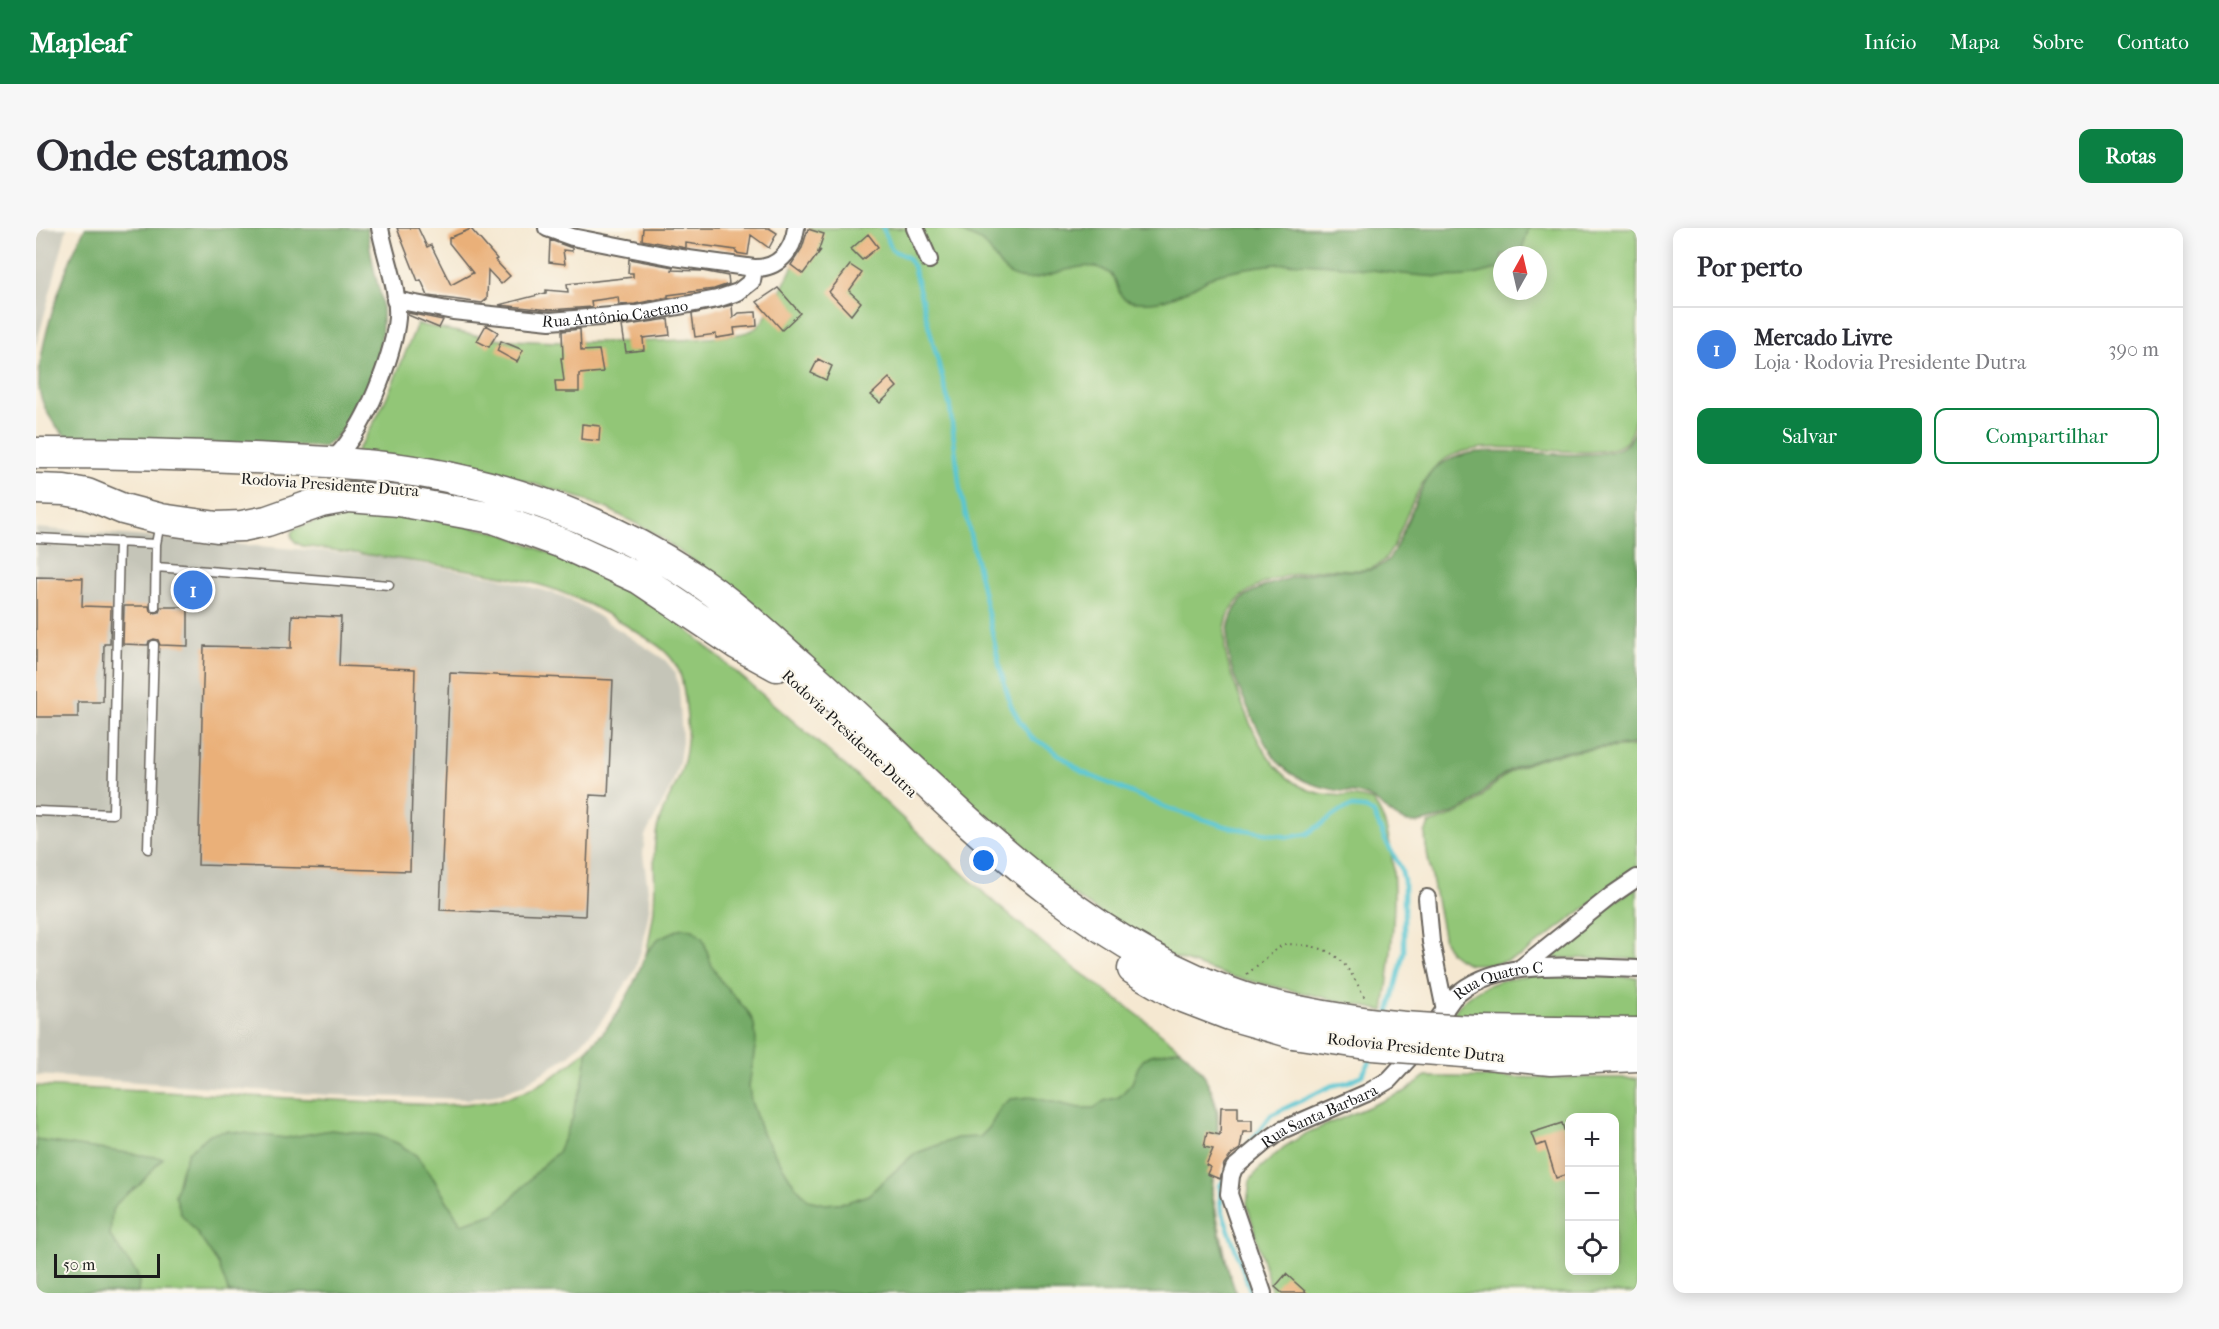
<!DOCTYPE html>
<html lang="pt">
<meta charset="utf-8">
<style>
:root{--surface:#fff;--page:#f7f7f7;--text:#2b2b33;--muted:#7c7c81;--line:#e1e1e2;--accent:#0b8043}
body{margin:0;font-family:"IM FELL French Canon",serif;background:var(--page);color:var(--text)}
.controls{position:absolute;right:18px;bottom:18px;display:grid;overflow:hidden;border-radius:12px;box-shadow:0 3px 15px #0003}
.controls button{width:54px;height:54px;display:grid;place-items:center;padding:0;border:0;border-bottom:2px solid var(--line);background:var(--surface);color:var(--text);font:30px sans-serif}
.compass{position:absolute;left:1457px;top:18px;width:54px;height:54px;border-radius:50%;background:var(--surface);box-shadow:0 3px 15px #0003;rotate:8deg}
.scale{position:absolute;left:18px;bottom:15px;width:106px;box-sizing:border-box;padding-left:6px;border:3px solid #1c1c1c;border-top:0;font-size:16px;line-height:21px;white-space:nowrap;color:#1c1c1c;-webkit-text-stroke:4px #fbf7ec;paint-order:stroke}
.you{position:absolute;left:948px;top:633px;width:21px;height:21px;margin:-15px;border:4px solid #fff;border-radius:50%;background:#1a73e8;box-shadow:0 0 0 9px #1a73e833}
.badge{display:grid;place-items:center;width:39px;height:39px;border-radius:50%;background:var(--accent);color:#fff;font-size:20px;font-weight:700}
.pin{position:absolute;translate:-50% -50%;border:3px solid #fff;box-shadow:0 2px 6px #0006}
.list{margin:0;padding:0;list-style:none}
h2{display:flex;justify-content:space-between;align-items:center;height:78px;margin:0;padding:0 24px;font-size:26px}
h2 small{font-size:20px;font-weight:400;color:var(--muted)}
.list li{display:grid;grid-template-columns:39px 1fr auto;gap:18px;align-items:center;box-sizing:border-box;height:84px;padding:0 24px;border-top:2px solid var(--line)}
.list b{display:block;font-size:22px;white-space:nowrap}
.list p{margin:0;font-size:20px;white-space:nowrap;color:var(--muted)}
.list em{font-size:20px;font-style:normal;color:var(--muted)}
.actions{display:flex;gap:12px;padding:18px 24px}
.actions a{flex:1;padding:14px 0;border:2px solid var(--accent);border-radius:12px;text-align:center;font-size:21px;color:var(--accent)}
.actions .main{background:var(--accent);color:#fff}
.icon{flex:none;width:33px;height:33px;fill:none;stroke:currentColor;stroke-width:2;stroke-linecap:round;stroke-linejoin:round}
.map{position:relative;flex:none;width:1601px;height:1065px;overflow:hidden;border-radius:12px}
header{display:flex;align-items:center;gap:36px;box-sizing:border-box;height:84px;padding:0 30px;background:var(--accent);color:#fff}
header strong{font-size:28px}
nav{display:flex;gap:33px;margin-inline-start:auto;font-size:21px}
.intro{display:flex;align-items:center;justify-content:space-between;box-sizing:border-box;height:144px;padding:0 36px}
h1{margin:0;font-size:42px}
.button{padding:15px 27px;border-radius:12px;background:var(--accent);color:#fff;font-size:21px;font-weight:700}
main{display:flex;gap:36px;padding:0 36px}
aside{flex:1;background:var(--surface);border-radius:12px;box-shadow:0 3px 15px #0003}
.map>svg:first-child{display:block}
.industrial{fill:#c5c5b8}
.green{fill:#92c677;stroke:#57714a;stroke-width:1.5;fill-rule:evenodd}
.forest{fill:#75ab68;stroke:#486442;stroke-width:1.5}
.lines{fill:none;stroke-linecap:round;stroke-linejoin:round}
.stream{stroke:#5ac6d2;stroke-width:4.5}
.building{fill:#eab079}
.service-casing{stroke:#68635b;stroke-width:11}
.minor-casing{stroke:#68635b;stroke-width:20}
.motorway-casing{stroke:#68635b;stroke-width:33}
.path{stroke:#68635b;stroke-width:2;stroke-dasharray:1.5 4.5;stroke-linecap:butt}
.service{stroke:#fff;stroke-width:8}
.minor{stroke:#fff;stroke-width:16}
.motorway{stroke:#fff;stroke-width:30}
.motorway-bridge-casing{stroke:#68635b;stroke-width:33;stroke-linecap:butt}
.motorway-bridge{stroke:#fff;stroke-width:30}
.labels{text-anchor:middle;stroke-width:4.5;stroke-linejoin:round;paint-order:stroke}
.street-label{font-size:16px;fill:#1c1c1c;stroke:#fbf7ec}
</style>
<header>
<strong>Mapleaf</strong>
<nav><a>Início</a><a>Mapa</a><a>Sobre</a><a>Contato</a></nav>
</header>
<div class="intro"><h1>Onde estamos</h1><a class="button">Rotas</a></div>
<main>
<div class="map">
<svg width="1601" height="1065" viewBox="0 0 1601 1065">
<rect width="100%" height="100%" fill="#fbf7ec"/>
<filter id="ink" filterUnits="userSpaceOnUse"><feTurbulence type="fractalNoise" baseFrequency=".0167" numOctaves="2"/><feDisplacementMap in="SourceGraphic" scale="12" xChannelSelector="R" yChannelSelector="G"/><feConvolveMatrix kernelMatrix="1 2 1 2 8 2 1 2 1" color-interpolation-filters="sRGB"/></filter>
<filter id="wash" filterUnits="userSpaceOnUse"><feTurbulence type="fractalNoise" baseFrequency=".008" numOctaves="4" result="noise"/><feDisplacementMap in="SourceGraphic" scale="24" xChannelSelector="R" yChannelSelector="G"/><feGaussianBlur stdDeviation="1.35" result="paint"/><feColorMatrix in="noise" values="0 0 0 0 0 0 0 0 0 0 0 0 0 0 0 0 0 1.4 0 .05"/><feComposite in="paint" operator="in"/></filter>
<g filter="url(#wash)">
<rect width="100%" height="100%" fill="#f5e8d1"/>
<!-- industrial -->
<path class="industrial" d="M0,0H31L0,119Z
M0,300L296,324L350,330L460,349L526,368L548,379L629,432L639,444L643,461L646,513L643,534L636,557L609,608L607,626L614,676L608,712L599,742L564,795L534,827L486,858L460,867L432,871L292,867L0,847Z"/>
<!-- green -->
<path class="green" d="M773,0H1601V185C1597,194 1598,206 1590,214C1583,220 1574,222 1565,223C1517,229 1438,203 1400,238C1383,253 1367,296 1358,318C1352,327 1347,336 1336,340C1322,345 1305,340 1291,341C1218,350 1166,370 1198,454C1213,495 1232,551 1279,564C1298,570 1318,565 1337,573C1371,616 1355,731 1348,783L1196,749L1127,726L1031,663L663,337L616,304L572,281L544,270L456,243L320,224C347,185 363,140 381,96C412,102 444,109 475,112C512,115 698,117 720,100C734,89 767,19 773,0ZM1466,27H1502V63H1466Z
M344,285L370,286L466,305L585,356L642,394L814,542L960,676L1020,726L1106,790L1150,826L1165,842L1176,863L1182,884V902L1176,964L1194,1050L1200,1065H5L0,1061V858L403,877C424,876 446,876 466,871C527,856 587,796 607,737C612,722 614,706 617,689C622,659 614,627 622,597C626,581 635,567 642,552C653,525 653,500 649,471C647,458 646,445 638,434C628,419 610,410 596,401C571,385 545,371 517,361C488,351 457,346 427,341C374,332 320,325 267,318C260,315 256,313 255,305L258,301C285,290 315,286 344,285Z
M1601,518V641L1485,728L1459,736H1433L1423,731L1415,725L1408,713L1390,619L1389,605L1393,596C1407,591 1423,587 1435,578C1449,568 1459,553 1474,544C1511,522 1559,521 1601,518Z
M1601,659V731L1510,730L1575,676Z
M1505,747L1601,749V791L1414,789C1437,755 1466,750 1505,747Z
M1388,849L1601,850V1065H1236L1211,976L1214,953L1221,943L1248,919L1271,905L1370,863ZM1534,890H1578V1042H1534Z"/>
<!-- forest -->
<path class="forest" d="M49,0H331C333,15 336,31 339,46C341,56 346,67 346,78C349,129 330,188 288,219L33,211C18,198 7,182 3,161C0,121 30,36 49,0Z
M920,0H1493L1485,24L1482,27H1466V40C1455,42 1442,47 1431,48C1367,53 1305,31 1241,36C1222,38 1201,41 1182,46C1175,48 1169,53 1162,57C1143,67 1125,76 1103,74C1073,73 1089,53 1070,43C1042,27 1004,60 977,48C962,42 959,25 947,15C938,8 928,8 920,0Z
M1601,196V516C1561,520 1518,521 1482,538C1463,546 1452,561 1437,574C1427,583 1416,586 1404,590C1395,592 1387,595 1378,595C1353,593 1345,569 1323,566C1244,555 1238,537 1207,469C1193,440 1182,402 1204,374C1218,356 1274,344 1297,342C1315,342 1334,347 1348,335C1357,329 1360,318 1365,308C1372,292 1384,260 1394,246C1403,233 1426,226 1441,224C1477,219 1562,236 1588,218C1595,213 1599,205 1601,196Z
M646,700L657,702L667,711L676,738L684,752L713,785L718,796L720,813L713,858L715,873L726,905L757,955L772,972L789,976L811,974L832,967L878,926L921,910L944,909L953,900L965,879L975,871L994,869L1044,880H1058L1068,873L1083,869L1096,855L1102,839L1108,831L1115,827L1144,821C1181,851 1184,884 1180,929C1178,941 1175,954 1176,966C1180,999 1189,1034 1200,1065H193L182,1036L161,1005L145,986L139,967L145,943L152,924L174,906L191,903L250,910L295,902L341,907L361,915L380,927L396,948L425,996L458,986L469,978L506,938L522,924L537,889L539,875L546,858L552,821L567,805L583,783L596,759L611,724L623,710Z
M0,912L127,930L103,957L85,971L76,982L74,1008L101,1046L103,1054L102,1065H5L0,1061Z"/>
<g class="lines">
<!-- stream -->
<path class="stream" d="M847,0L856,22L871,29L877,38L914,179L924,261L965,444L975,478L984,494L996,510L1013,519L1046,544L1134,581L1192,599L1252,609L1271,606L1306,582L1316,579L1328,580L1338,586L1349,612L1365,640L1368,653V724L1352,788
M1207,924L1235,887L1295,858L1312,854L1326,847L1338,827
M1190,947L1184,958L1185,980L1215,1065"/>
</g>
<g id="blocks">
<!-- building -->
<path class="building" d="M361,0H382L391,19L395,17L415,57L437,45L413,15V10L435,1L461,31L459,32L474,48L465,56L452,42L451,71L446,75L392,68L385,52L382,53Z
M607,0H733L741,5L733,20L715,7L712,27L700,25V22L650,15V20L606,12Z
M772,1L788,6L782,24L785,22L767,46L755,37L766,20Z
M832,6L842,19L826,32L815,21Z
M514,12L536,20V23L527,22L529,36L513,34Z
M593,31L637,39L636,42L666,43L692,48L693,56L678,61L632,67V69L599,76L583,77L582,69L555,73L556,79L514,82L463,77L510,65V62L532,64L531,56L597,49V45H592Z
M814,37L826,45L813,63L825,74L815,87L793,64Z
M742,60L764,85L746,102L721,74Z
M696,77L697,90L703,85L720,84L721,98L698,100L699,107L680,110V106L659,109L656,86Z
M372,85L407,92L403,100L372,87Z
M632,91L634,107L607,110L608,122L590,124L586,98Z
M450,97L462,104L453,119L441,113Z
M544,101L545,123L563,122L567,144L543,146V164H520L519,153H528L525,130H527L526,103Z
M465,113L487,122L481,134L461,123Z
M782,131L796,138L790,152L775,145Z
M853,150L861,159L844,175L835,167Z
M546,196L564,198L563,213L545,211Z
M0,349L47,350L46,378L75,379L74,416H68L67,474H42V489H0Z
M88,378H113L114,383L118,385L123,384L125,379H152V418L124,417L122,412L118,411L113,413L112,417L87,416Z
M256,387L305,389L303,438L379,441L374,643L162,637L168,418L255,420Z
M414,445L577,452L572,568L554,567L549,688L404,682Z
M1185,879H1202V892H1216V904H1207L1204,921L1196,926L1188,936L1184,951L1171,946L1174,939L1170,937L1177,921L1168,919L1171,904L1184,907Z
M1526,895L1533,918V946L1520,950L1509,915L1500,918L1495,905Z
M1250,1046L1271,1065H1246L1239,1059Z"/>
</g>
</g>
<g filter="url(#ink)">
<use href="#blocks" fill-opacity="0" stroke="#68635b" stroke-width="1.5"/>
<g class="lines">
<!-- service casing -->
<g class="service-casing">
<path id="service" d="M0,310L120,316
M120,339L353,357
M119,379L120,316L124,295
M0,583L77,586L83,313
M112,621L118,417"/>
</g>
<!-- minor casing -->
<g class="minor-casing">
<g id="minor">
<path d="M511,0L536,9L638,29L718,40"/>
<path d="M879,0L893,32"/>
<path id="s1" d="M359,72L417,83L514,93L600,86L681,71L702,64L716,53L718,40C742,41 757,23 760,0"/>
<path d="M295,234C301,227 308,221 313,213C334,186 358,124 361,90C363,60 349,29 344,0"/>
<path d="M1391,670L1395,714L1409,782"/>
<path d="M1486,739L1576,667L1601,650"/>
<path id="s2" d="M1227,1065L1193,966L1195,948L1198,940L1229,914L1246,902L1331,865L1353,852L1378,825L1417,770C1461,727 1544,740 1601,741"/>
</g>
</g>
<!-- motorway casing -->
<g class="motorway-casing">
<path id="motorway" d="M0,225C79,225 158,227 237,231C302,234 367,238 430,253C508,271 588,304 655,348C695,374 730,407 766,439C901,558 1029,711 1206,769C1224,775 1243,779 1262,783
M0,261L28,262L51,266L87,281L125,291L181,299L206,298L231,293L285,274L313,269L363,273L457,290L526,315L604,351L701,416L741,438
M1097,741L1142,767L1194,787L1257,805
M1442,803L1601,805
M1440,825L1515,832L1601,828"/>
</g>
<!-- path -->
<path class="path" d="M1211,746L1247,716C1298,717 1307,728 1330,772"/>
<!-- service -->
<use href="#service" class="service"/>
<!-- minor -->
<use href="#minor" class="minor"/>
<!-- motorway -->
<use href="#motorway" class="motorway"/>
<!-- motorway-bridge casing -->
<g class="motorway-bridge-casing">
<path id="motorway-bridge" d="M1262,783C1325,796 1377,801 1442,803
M1257,805L1337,817L1440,825"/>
</g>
<!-- motorway-bridge -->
<use href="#motorway-bridge" class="motorway-bridge"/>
</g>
</g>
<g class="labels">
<!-- street labels -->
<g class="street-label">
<text dy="6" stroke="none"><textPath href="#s1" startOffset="222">Rua Antônio Caetano</textPath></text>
<text transform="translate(294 256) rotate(4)" y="6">Rodovia Presidente Dutra</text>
<text transform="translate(814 505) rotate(43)" y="6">Rodovia Presidente Dutra</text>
<text dy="6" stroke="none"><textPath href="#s2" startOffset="465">Rua Quatro C</textPath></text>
<text transform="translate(1380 819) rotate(6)" y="6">Rodovia Presidente Dutra</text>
<text dy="6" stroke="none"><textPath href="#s2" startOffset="232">Rua Santa Barbara</textPath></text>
</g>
</g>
</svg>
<div class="controls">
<button>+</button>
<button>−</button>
<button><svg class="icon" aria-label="locate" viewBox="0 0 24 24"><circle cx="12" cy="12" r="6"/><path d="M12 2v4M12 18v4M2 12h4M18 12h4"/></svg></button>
</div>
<svg class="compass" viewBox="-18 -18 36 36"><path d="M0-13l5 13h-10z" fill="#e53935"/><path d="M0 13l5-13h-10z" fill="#7c7c81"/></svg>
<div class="scale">50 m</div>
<div class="you"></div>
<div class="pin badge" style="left:157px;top:362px;background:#3f7fe0">1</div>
</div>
<aside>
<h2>Por perto<small></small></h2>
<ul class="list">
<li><span class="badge" style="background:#3f7fe0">1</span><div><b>Mercado Livre</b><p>Loja · Rodovia Presidente Dutra</p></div><em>390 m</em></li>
</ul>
<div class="actions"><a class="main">Salvar</a><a>Compartilhar</a></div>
</aside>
</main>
